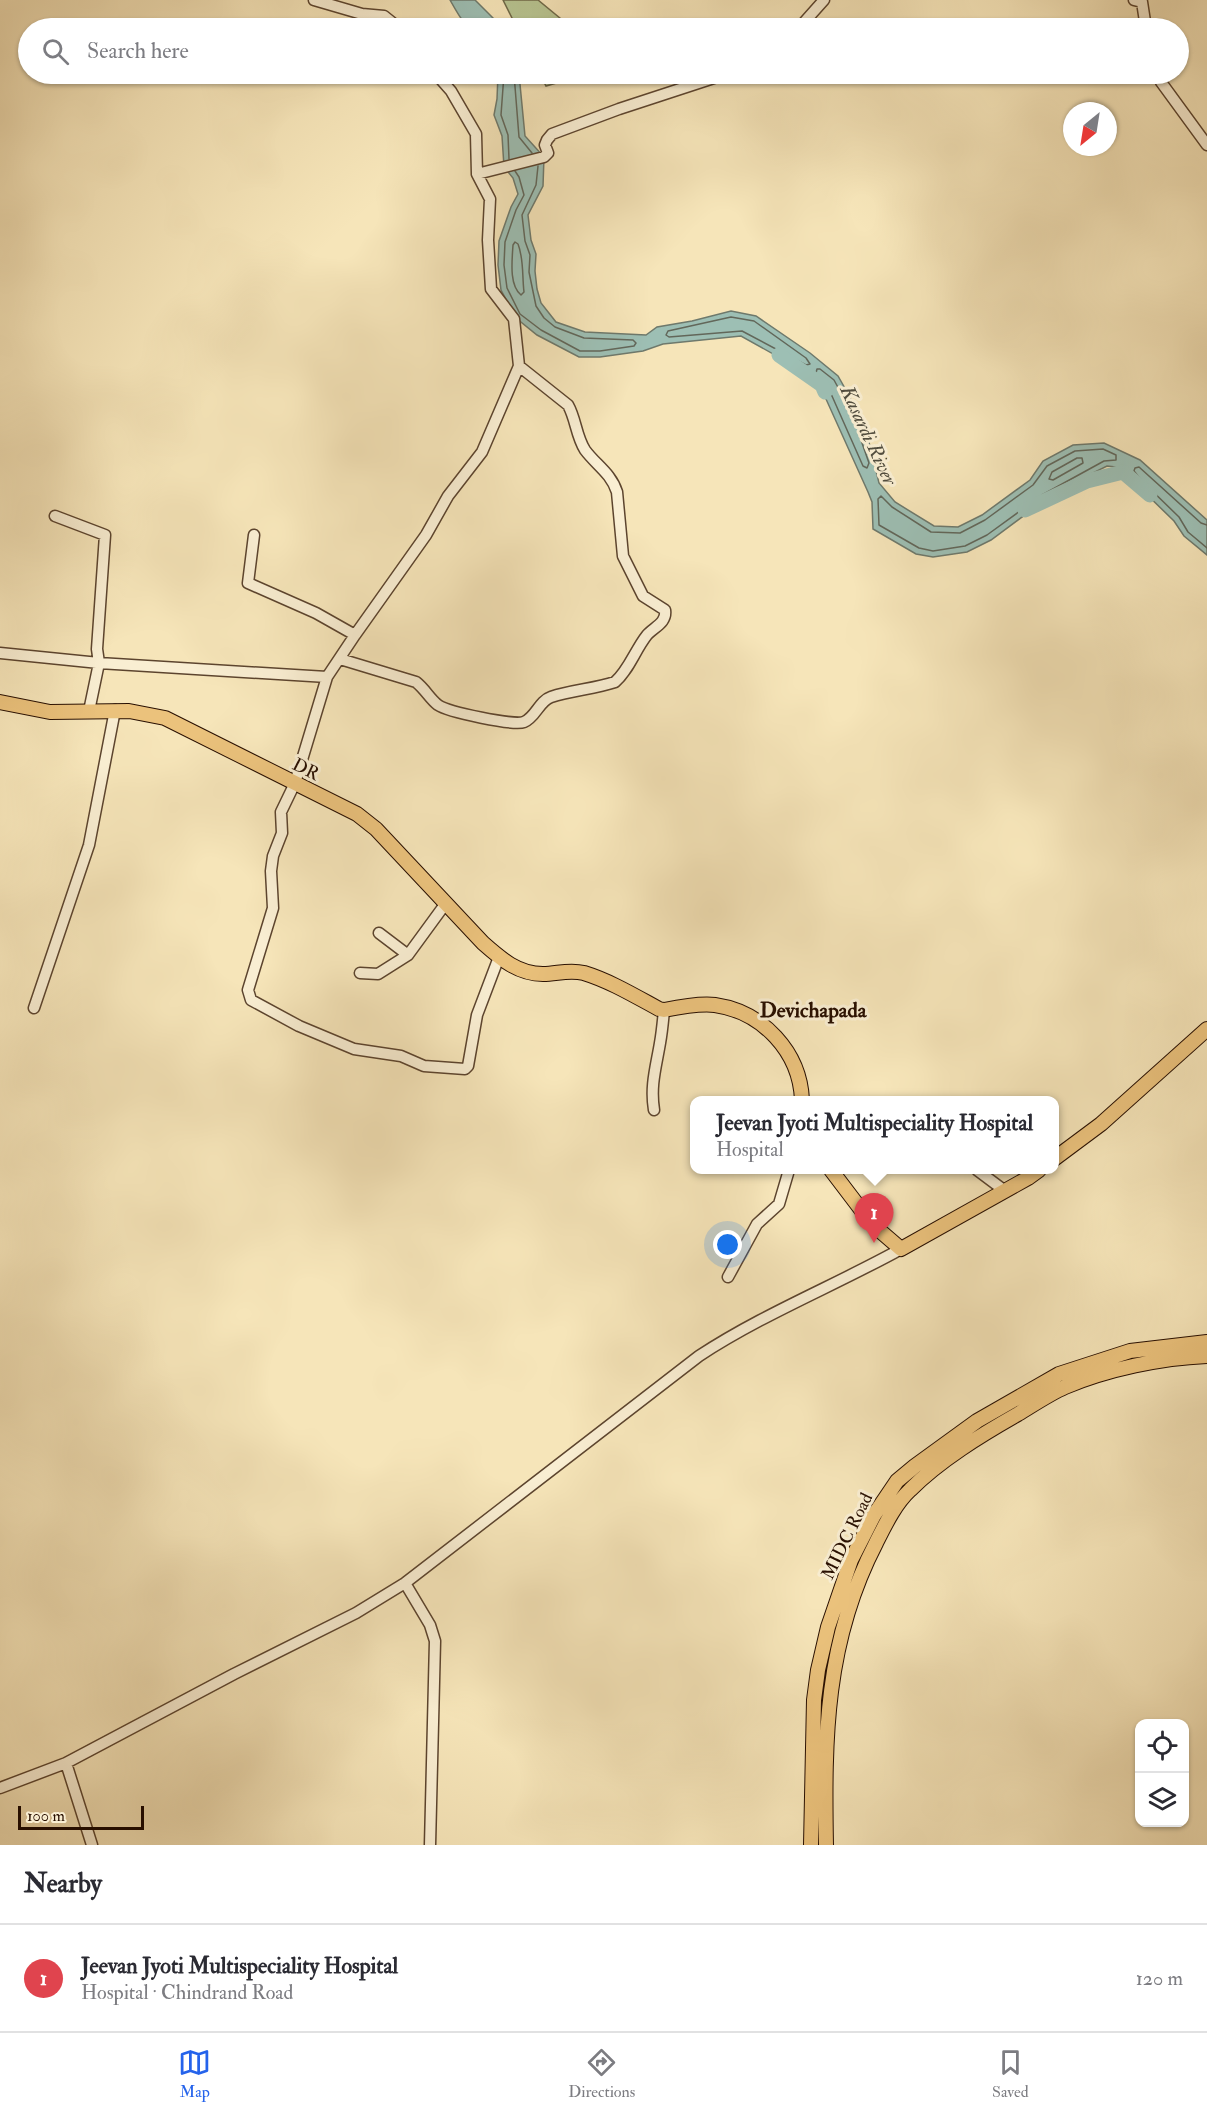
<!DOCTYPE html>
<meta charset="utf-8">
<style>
:root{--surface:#fff;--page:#f7f7f7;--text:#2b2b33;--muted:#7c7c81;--line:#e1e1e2;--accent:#2563eb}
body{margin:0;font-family:"IM FELL Double Pica",serif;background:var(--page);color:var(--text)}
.controls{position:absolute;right:18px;bottom:18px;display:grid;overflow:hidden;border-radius:12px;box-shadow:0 2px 4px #0004}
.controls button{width:54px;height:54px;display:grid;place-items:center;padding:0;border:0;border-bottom:2px solid var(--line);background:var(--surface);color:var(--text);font:30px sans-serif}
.compass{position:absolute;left:1063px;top:102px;width:54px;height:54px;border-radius:50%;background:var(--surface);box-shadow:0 2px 4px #0004;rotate:210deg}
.scale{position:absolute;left:18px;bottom:15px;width:126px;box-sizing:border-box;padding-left:6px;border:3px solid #280f00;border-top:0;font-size:16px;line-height:21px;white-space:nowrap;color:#280f00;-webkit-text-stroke:4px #f9eed2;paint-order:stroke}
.you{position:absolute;left:728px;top:1245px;width:21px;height:21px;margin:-15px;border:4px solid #fff;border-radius:50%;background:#1a73e8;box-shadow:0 0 0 9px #1a73e833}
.badge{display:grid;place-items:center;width:39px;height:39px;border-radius:50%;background:var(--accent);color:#fff;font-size:20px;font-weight:700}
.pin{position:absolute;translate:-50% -50px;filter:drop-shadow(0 2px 3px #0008)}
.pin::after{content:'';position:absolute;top:32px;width:21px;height:18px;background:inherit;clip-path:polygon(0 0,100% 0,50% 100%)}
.popup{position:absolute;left:690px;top:1096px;width:369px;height:78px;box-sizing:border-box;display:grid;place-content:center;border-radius:12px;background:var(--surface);filter:drop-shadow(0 2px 4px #0005);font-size:20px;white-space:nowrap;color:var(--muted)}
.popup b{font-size:22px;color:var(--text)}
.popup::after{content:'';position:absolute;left:50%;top:100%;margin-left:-12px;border:12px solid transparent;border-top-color:var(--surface)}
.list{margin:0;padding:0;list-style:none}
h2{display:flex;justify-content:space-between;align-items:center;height:78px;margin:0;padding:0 24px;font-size:26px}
h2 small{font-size:20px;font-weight:400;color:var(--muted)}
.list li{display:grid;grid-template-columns:39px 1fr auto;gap:18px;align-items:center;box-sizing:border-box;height:108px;padding:0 24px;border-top:2px solid var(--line)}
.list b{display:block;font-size:22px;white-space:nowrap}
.list p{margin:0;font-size:20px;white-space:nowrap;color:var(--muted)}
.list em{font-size:20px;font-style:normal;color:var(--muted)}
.icon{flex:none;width:33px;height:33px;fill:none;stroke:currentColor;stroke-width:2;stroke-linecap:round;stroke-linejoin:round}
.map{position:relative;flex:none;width:1207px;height:1845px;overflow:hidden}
.search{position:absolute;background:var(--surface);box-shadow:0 2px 4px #0004;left:18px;right:18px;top:18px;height:66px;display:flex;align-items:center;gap:15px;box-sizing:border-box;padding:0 21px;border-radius:33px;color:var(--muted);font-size:22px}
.sheet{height:186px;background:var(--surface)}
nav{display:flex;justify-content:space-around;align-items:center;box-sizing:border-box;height:84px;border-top:2px solid var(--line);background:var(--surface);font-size:16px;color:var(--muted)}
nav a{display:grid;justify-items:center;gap:3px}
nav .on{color:var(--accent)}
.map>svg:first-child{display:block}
.green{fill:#b8c592;stroke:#706a49;stroke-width:1.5}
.water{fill:#9dbfb4;stroke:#6e796c;stroke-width:1.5}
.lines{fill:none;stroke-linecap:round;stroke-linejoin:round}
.shore{stroke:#62675a;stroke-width:1.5}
.river{stroke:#9dbfb4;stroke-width:15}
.minor-casing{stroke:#5c442e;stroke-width:13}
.major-casing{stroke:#280f00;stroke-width:16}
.minor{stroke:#f9eed2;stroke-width:10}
.major{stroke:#ebc27c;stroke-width:14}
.labels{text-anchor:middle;stroke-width:6;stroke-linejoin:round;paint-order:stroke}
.street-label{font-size:18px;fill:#280f00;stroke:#f9eed2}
.water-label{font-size:20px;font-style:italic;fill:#514d3f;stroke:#f9eed2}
.quarter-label{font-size:21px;font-weight:bold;fill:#280f00;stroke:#f9eed2}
</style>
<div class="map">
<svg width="1207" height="1845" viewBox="0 0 1207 1845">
<rect width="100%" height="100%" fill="#f6e5b9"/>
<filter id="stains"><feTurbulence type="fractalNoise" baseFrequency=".00333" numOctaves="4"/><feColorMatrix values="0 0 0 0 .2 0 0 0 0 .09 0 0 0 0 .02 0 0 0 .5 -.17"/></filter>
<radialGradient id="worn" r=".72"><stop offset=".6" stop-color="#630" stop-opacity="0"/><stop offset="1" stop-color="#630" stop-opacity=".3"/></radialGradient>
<!-- green -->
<path class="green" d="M503,0H538L572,28H517Z
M540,74H573L570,79L546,86Z"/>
<!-- water -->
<path class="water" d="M450,0H475L503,28C467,29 468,32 450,0Z
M498,74H519L525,136L544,157L543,186L528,215L531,240L536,254L535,271L537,289L541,303L556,322L585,332L646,335L657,327L692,321L731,311L756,316L810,353L838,376L864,422L879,483L895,502L934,526L958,527L982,515L1030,480L1043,461L1073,445L1104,443L1140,460L1207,520V555L1184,536L1174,521L1137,485L1125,468L1107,466L1089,475L1045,500L991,540L967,552L933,557L916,554L873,529L872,502L868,492L826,399L809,374L741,336L663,344L643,351L600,357H579L537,335L516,318L501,290L498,265L499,241L511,207L518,194L513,178L504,167L502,136L494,115L497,99Z"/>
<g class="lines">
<!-- shore -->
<path class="shore" d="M504,74L501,115L508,135L509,159
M514,74L519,137L532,153
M515,171L519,177L524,195L516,210L505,242L504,265L507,288L520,314L541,330L580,351H600L634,346L636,343L633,340L584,338L555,327L544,318L536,306L529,272L530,255L525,241L522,215L536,185L538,166
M515,242L518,244C524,259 522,276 524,292L521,295C509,285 512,261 513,245Z
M731,317L754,321L806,358L810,364L806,365L742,331L669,337L666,335L668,331Z
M817,369H820L834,380L858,424L861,440L869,463L867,468L863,466L832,396L816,373Z
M1103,449L1116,455V460L1104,461L1042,495L987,535L965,546L933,551L919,548L879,525L878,499L881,496L892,507L931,532L960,533L985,520L1033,485L1047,466L1075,451Z
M1077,458H1082L1083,463L1053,480L1049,479L1052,472Z
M1207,525L1201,523L1139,467L1135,468L1134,471L1142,481L1179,517L1188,532L1207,548"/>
<!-- river -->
<path class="river" d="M779,355L822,385L825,392
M1025,510L1087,481L1123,472L1150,495"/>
<!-- minor casing -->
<g class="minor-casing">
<path id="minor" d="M314,0L362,14L384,16L399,28
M1134,0L1142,2L1146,28
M799,28L824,0
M436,74L451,91L476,134L477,174L490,199L488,240L491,289L514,319L519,366L482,452L448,496L426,535L355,635L327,677L295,783L281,812L282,833L273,856L271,871L273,908L248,990L251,1000L299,1026L354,1049L401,1056L424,1066L465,1069L468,1066L477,1015L499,957
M1158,74L1161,82L1207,145
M477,174L544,157L548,153L545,145L547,140L552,134L619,109L726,74
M55,516L105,535L97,649L99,663L89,711
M254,535L248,583L316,613L355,635
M0,653L99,663L327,677
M340,659L416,682C425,689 430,699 438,705C448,712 514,726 524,722C536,717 539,701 551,697C572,690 594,689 615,682C629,670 635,650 647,635C654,627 667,623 665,610L643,596L623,556L617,492C611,473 596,465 585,450C576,436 576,419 568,405L519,366
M379,933L408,955
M360,973L378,974L408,955L446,903
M34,1008L89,845L115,710
M654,1110C650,1086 656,1067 660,1043C662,1032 663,1021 664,1010
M977,1170L1005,1191
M728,1277L757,1224L779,1204L789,1170
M405,1583L430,1625L435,1641L430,1845
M66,1763L92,1845
M0,1788L66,1763L234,1674L356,1613L405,1583L699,1356C763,1314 834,1286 901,1249"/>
</g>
<!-- major casing -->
<g class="major-casing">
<path id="major" d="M0,702L50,712L129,711L165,718L357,814L376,829L483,943C501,959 518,974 543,974C557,974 569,969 584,973C610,981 635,996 659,1009L664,1010C679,1007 700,1003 715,1005C763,1012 800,1052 802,1100
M1054,1159L1101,1124L1207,1029
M831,1170L872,1224L901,1249L1028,1178L1039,1170
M811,1845L814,1700L818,1670L828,1627L851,1560L874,1515L897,1481L915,1466L977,1421L1059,1374L1130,1351L1207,1342
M826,1845C824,1738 825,1641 876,1543C885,1525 895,1504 910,1490C940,1460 981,1435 1018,1414C1033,1405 1049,1394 1065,1387C1108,1369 1161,1358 1207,1356"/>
</g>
<!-- minor -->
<use href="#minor" class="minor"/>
<!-- major -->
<use href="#major" class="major"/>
</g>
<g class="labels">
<!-- street labels -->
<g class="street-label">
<text transform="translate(306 769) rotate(27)" y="6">DR</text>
<text transform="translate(847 1536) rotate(-64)" y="6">MIDC Road</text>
</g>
<!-- water labels -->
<g class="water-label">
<text transform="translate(869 435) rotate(65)" y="7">Kasardi River</text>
</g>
<!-- quarter labels -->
<g class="quarter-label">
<text x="813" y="1017">Devichapada</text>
</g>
</g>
<rect width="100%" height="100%" filter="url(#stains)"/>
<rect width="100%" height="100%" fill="url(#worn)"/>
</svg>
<div class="controls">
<button><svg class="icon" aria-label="locate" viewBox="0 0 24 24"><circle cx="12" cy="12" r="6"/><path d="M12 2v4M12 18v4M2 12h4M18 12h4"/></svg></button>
<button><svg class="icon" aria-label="layers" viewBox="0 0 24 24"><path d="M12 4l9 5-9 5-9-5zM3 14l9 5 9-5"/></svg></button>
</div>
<svg class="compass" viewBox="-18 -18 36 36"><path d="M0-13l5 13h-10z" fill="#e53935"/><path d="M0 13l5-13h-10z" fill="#7c7c81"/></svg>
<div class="scale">100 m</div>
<div class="you"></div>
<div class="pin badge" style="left:874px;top:1243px;background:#e0444e">1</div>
<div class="popup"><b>Jeevan Jyoti Multispeciality Hospital</b>Hospital</div>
<div class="search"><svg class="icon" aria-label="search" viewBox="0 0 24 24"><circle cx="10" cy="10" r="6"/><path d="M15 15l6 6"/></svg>Search here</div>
</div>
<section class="sheet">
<h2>Nearby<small></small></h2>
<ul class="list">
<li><span class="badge" style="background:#e0444e">1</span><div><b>Jeevan Jyoti Multispeciality Hospital</b><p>Hospital · Chindrand Road</p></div><em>120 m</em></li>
</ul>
</section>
<nav>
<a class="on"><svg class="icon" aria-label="map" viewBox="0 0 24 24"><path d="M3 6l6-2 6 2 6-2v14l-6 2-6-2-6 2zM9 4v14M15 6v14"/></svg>Map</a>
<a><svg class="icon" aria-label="directions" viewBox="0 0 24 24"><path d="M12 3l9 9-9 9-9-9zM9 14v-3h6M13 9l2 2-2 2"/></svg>Directions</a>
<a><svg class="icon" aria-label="saved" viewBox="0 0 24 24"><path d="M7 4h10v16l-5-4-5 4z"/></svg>Saved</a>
</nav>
